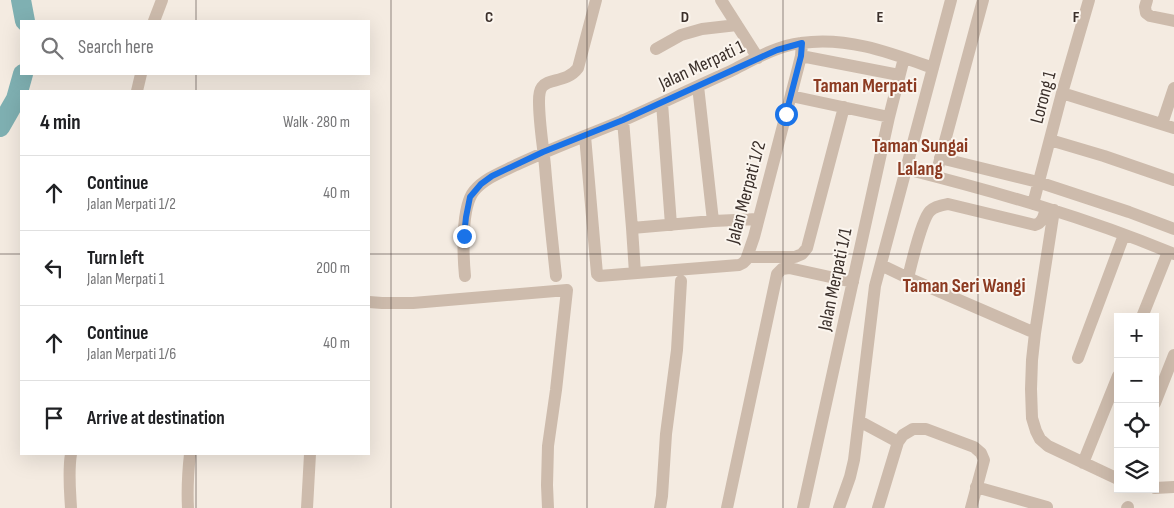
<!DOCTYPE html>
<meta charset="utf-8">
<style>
:root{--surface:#fff;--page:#f6f6f6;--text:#202124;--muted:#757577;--line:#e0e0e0}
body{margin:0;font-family:"Sofia Sans Condensed",sans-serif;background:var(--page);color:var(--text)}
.controls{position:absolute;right:15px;bottom:15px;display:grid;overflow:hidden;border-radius:0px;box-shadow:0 5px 20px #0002}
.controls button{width:45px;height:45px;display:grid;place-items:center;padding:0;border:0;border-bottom:1px solid var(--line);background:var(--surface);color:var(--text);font:25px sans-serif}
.stop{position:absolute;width:15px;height:15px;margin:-11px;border:4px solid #1a73e8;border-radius:50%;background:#fff}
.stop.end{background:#1a73e8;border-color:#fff;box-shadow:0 1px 5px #0008}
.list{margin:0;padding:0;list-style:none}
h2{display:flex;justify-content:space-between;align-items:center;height:65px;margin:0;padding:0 20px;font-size:21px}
h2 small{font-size:16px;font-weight:400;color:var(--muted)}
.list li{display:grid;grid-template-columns:32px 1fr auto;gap:15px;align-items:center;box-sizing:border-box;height:75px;padding:0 20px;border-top:1px solid var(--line)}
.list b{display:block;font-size:19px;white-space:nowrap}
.list p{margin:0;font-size:16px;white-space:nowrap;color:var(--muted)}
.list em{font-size:16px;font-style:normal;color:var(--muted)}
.icon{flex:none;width:28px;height:28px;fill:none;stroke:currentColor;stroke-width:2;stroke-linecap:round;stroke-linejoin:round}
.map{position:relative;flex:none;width:1174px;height:508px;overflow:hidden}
.search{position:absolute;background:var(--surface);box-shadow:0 5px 20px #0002;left:20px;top:20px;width:350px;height:55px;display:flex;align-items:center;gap:12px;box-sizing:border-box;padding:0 18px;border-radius:0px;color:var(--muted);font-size:19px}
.panel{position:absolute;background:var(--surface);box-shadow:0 5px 20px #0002;left:20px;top:90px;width:350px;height:365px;border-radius:0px}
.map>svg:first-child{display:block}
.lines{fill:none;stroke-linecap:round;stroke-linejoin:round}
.river{stroke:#7fb0b2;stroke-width:20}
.minor{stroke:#cdbbac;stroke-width:12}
.route{stroke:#1a73e8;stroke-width:6}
.grid{fill:none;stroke:#3b302b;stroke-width:1;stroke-opacity:0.55}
.labels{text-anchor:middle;stroke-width:4;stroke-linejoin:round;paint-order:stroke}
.street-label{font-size:19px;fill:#3b302b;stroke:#fbf5ee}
.neighbourhood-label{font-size:20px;font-weight:bold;fill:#8c3b22;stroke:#fbf5ee}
.grid-label{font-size:16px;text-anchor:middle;font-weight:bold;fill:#3b302b;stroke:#fbf5ee;stroke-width:4;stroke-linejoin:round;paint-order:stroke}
</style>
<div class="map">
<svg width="1174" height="508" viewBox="0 0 1174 508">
<rect width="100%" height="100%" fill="#f4ebe1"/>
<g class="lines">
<!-- river -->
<path class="river" d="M21,0L25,21
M0,127L16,99L23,74"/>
<!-- minor -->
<path class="minor" d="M721,0L758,58
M1147,0L1145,7L1146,13L1150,16L1174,21
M154,21L162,0
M656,49L681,35L702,29L737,25
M801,56L899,75
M698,86L713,221
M137,91L141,74
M1062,93L1174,128
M791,96L889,117
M662,103L671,225
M623,120L632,228L635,273
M1162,124L1174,88
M585,136L597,274L599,276L739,265L743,263L746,260L754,237L798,68L801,56L802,43
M1050,140L1104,156L1174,180
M940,158L1038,182L1129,212L1174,229
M938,167L983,0
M906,169C997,192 1088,218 1174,254
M1033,204L1062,93L1089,0
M1054,210L1035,333L1032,360L1031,389L1032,418L1036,431L1040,439L1048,446L1118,479
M632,228L713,221L758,219
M747,257H795L802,254L807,248L844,107
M881,265L908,278L1035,333
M465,276C463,255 461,207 474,191C485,178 502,172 516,165C552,148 588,135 624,120C660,104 695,87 731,71C753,60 776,46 801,43C847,36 891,53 933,68
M556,276C552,239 548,203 545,166C543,145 539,123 539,101C539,97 539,91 542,87C548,78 567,83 578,68L596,0
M908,278C911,265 922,219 930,211C935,206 942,205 948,204L1035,225C1043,223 1044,215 1046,208
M369,302L382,303H413L567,290L556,390L548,446L547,485L548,508
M1142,317L1168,252
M1078,358L1124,235
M1155,403L1174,355
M859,421L898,442L903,435L913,429H926L974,447L981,453L984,460L971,508
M71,454C68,472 70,490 71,508
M1083,463L1118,376
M976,487L1047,507
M1155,488L1174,487
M188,508C187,490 188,472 190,454
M307,508L310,454
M660,508L662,496L666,434L677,350L681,281
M727,508L777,274L782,269L789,268L853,282
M803,508L889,117L904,58
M839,508L850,477L854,460L875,286L951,0
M878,508L898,442
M1127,508L1128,507"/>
</g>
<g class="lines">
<!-- route -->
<path class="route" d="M464,236L466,217L470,197L481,184L492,176L543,152L623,120L777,50L802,43L801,56L786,114"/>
</g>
<!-- grid -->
<path class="grid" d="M196,0V21M391,0V508M587,0V508M783,0V508M978,0V508M196,74V91M0,254H21M369,254H1174M196,454V508"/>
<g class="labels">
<!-- street labels -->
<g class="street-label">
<text transform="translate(701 64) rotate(-25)" y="7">Jalan Merpati 1</text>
<text transform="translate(1042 97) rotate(-75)" y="7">Lorong 1</text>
<text transform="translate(745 192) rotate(-75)" y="7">Jalan Merpati 1/2</text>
<text transform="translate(834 279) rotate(-78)" y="7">Jalan Merpati 1/1</text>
</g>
<!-- neighbourhood labels -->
<g class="neighbourhood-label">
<text x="865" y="92">Taman Merpati</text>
<text x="920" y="152">Taman Sungai<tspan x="920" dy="23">Lalang</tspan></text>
<text x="964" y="292">Taman Seri Wangi</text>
</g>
</g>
<g class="grid-label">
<text x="489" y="22">C</text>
<text x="685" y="22">D</text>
<text x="880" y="22">E</text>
<text x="1076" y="22">F</text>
</g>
</svg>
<div class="controls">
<button>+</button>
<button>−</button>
<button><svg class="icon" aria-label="locate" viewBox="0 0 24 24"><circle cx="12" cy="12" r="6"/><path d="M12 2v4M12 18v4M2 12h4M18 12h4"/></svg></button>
<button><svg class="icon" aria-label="layers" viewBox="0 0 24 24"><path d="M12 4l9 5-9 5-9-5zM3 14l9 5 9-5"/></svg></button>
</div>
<div class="stop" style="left:786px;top:114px"></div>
<div class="stop end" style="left:464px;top:236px"></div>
<div class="search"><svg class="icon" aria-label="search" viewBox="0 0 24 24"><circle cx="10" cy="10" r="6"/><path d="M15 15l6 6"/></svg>Search here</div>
<section class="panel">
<h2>4 min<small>Walk · 280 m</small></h2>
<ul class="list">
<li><svg class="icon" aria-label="ahead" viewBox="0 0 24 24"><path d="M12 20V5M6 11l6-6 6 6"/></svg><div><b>Continue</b><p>Jalan Merpati 1/2</p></div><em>40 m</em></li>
<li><svg class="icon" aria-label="left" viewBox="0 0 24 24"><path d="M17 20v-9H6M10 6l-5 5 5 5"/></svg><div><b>Turn left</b><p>Jalan Merpati 1</p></div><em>200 m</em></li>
<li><svg class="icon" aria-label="ahead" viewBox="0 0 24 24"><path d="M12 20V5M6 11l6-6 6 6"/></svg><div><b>Continue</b><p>Jalan Merpati 1/6</p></div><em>40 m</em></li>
<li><svg class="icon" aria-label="arrive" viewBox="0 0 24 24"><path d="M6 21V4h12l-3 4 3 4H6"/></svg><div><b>Arrive at destination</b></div></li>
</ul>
</section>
</div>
